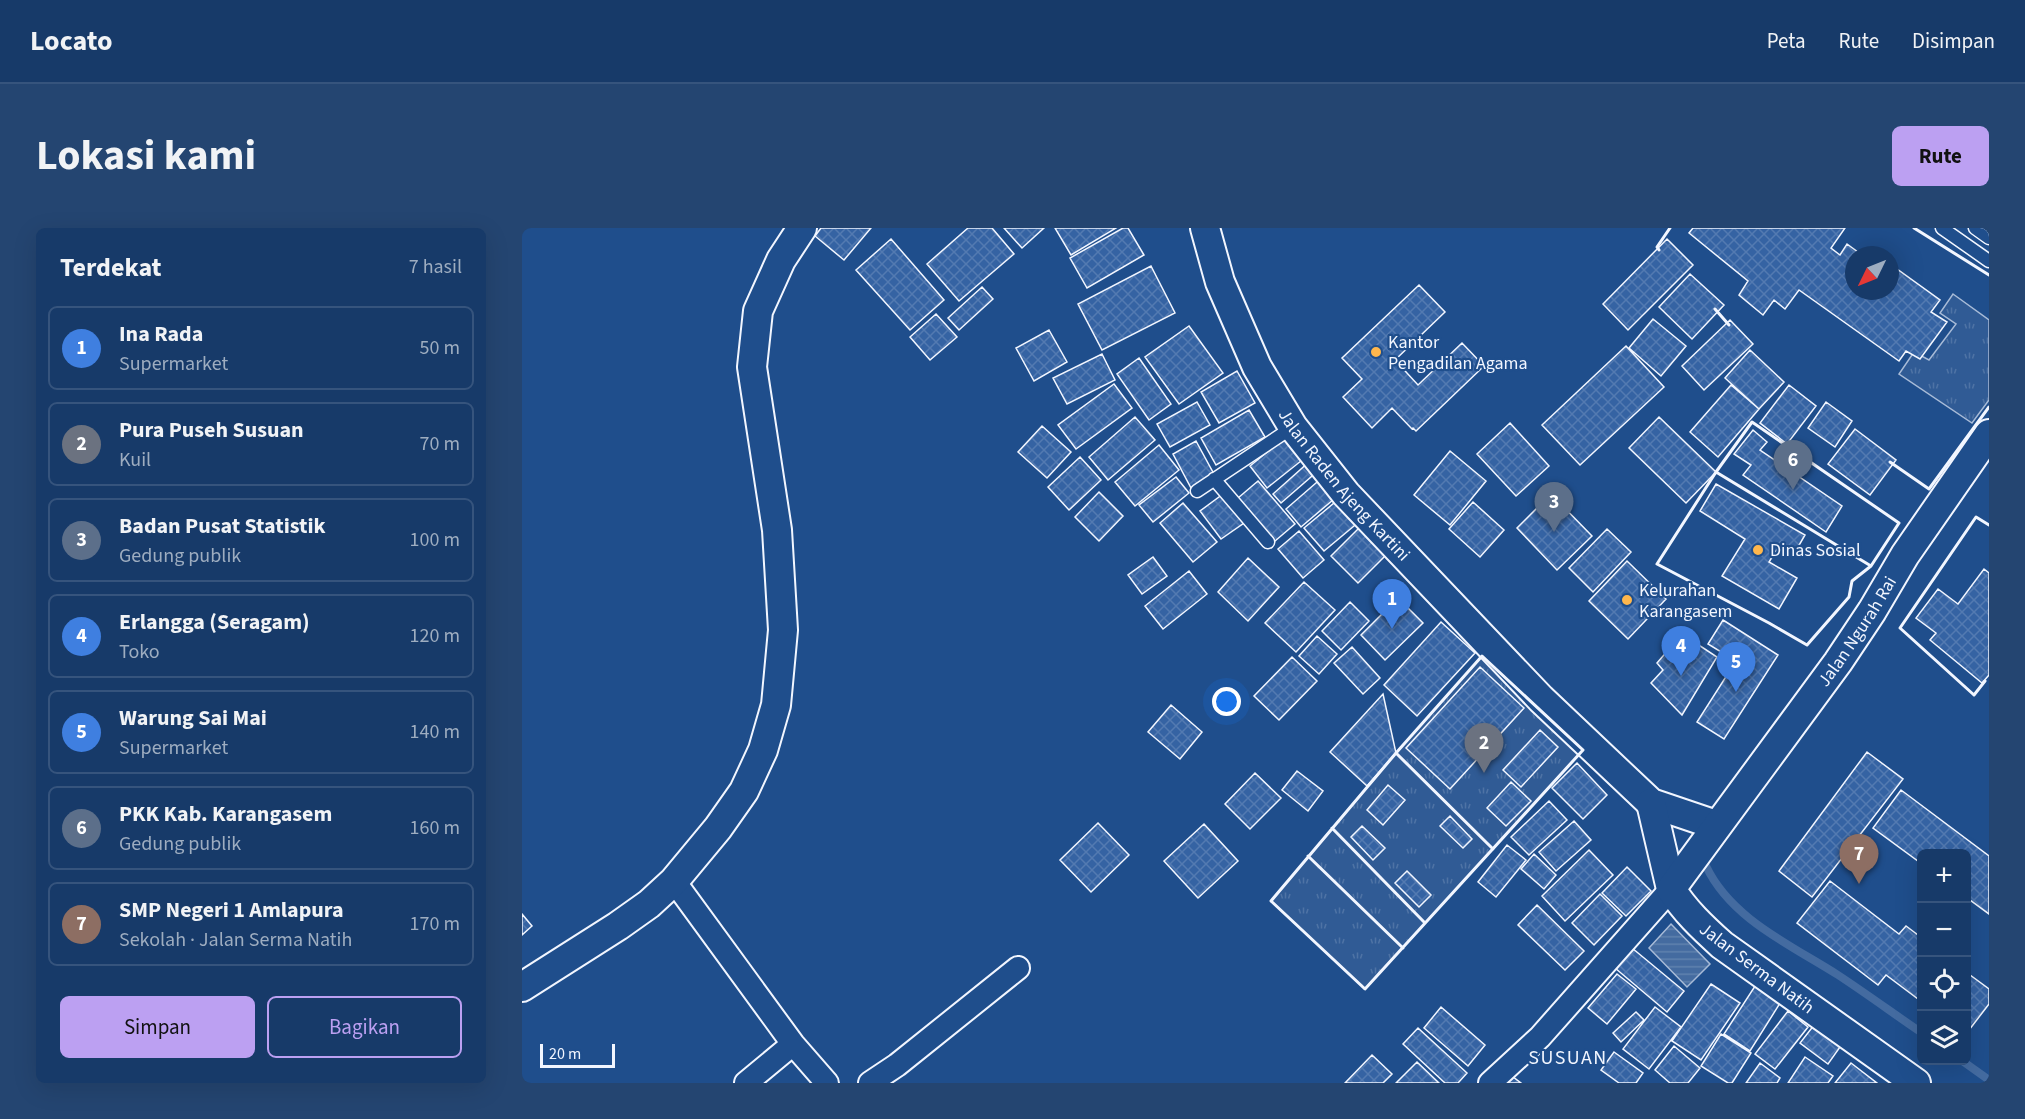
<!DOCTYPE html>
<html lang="id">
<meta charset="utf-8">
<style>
:root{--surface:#173a69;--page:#244571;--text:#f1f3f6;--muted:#9eadc0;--line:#36547d;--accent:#bca0f2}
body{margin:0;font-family:"Source Sans 3",sans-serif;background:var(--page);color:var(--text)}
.controls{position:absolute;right:18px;bottom:18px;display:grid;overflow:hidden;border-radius:9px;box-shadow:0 6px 24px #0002}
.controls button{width:54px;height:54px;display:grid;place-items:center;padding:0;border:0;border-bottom:2px solid var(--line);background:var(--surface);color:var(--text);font:30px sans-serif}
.compass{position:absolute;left:1323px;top:18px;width:54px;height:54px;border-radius:50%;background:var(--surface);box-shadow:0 6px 24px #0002;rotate:227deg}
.scale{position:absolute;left:18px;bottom:15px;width:75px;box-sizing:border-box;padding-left:6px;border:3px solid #f2f6ff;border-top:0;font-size:16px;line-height:21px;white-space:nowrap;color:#f2f6ff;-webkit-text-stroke:4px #1f4e8c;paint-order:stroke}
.you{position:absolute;left:705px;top:474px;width:21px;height:21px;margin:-15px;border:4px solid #fff;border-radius:50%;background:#1a73e8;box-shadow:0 0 0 9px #1a73e833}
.badge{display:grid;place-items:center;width:39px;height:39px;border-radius:50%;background:var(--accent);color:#fff;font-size:20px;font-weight:700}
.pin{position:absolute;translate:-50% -50px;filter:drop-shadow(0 2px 3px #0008)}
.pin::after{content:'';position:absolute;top:32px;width:21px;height:18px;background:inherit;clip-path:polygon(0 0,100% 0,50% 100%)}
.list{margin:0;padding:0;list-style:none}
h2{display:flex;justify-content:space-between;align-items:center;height:78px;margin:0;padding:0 24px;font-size:26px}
h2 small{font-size:20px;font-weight:400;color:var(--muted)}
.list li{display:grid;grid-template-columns:39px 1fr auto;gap:18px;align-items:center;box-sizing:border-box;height:84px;margin:0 12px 12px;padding:0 12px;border:2px solid var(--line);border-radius:9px}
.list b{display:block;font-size:22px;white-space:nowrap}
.list p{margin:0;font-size:20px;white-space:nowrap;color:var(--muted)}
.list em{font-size:20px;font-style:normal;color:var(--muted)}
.actions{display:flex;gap:12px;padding:18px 24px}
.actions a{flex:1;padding:14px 0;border:2px solid var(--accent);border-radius:9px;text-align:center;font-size:21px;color:var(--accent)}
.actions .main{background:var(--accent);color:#111}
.icon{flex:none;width:33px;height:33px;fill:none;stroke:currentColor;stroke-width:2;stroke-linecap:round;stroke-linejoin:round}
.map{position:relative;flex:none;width:1467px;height:855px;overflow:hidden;border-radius:9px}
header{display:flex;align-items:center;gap:36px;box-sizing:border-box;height:84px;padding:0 30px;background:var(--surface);border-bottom:2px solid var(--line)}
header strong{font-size:28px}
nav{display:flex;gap:33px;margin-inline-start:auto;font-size:21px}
.intro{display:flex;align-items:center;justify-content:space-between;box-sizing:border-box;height:144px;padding:0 36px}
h1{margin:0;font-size:42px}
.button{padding:15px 27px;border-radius:9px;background:var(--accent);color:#111;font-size:21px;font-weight:700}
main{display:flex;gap:36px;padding:0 36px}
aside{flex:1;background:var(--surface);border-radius:9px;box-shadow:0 6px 24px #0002}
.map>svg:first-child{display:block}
.grass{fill:url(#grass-tufts);stroke:#a8bbd7;stroke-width:1.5}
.water{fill:url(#water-rules);stroke:#a8bbd7;stroke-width:1.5}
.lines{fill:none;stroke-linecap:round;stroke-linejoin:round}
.stream{stroke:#446ba0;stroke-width:8}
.building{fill:url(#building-cross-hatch);stroke:#f2f6ff;stroke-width:1.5}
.service-casing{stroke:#f2f6ff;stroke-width:15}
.minor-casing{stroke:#f2f6ff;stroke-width:26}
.tertiary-casing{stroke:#f2f6ff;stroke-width:32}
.service{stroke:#1f4e8c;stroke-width:12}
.minor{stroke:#1f4e8c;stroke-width:22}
.tertiary{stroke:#1f4e8c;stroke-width:28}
.wall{stroke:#f2f6ff;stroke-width:3}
.poi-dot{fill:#ffb74d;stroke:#1f4e8c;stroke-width:2}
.labels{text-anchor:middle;stroke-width:4.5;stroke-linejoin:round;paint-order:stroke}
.poi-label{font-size:18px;fill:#f2f6ff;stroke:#1f4e8c;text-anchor:start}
.street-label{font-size:18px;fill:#f2f6ff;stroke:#1f4e8c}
.neighbourhood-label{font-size:20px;letter-spacing:1.5px;fill:#f2f6ff;stroke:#1f4e8c}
</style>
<header>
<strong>Locato</strong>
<nav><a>Peta</a><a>Rute</a><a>Disimpan</a></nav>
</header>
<div class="intro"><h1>Lokasi kami</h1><a class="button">Rute</a></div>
<main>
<aside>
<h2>Terdekat<small>7 hasil</small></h2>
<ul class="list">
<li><span class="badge" style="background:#3f7fe0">1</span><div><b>Ina Rada</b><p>Supermarket</p></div><em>50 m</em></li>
<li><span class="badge" style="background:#6b7280">2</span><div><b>Pura Puseh Susuan</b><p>Kuil</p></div><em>70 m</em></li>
<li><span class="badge" style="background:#5c6f8a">3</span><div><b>Badan Pusat Statistik</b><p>Gedung publik</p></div><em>100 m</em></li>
<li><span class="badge" style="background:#3f7fe0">4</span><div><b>Erlangga (Seragam)</b><p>Toko</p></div><em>120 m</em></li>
<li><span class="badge" style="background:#3f7fe0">5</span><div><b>Warung Sai Mai</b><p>Supermarket</p></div><em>140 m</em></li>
<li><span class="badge" style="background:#5c6f8a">6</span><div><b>PKK Kab. Karangasem</b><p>Gedung publik</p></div><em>160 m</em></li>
<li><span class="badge" style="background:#8d6e63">7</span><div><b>SMP Negeri 1 Amlapura</b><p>Sekolah · Jalan Serma Natih</p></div><em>170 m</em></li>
</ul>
<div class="actions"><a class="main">Simpan</a><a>Bagikan</a></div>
</aside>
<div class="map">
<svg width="1467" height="855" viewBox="0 0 1467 855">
<defs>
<pattern id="grass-tufts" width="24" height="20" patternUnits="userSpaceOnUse" patternTransform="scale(1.5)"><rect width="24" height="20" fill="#305b95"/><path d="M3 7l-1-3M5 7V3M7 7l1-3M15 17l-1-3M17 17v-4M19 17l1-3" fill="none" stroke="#4e73a5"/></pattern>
<pattern id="water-rules" width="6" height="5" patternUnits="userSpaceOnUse" patternTransform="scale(1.5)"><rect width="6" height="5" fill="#446ba0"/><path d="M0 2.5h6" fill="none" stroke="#5f81ae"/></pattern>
<pattern id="building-cross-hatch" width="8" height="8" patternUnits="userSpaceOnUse" patternTransform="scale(1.5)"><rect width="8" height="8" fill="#3563a3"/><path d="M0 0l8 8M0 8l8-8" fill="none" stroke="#537ab1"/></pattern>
</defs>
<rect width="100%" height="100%" fill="#1f4e8c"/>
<!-- grass -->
<path class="grass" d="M1431,66L1467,92V172L1450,195L1377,146L1392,124L1407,132L1434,96L1418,85Z
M960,428L1061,522L843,761L749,673L874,525Z"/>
<!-- water -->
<path class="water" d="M1149,696L1188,736L1165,759L1127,720Z"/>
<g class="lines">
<!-- stream -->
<path class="stream" d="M1184,638C1209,691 1269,717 1316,747C1345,766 1372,786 1400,805
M1439,832L1467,852"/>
</g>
<!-- building -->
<path class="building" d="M299,0H349L322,32L293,8Z
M446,0H470L492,26L437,73L405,36Z
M482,0H522L500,20Z
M533,0H594L549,27Z
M601,0H606L622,27L565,60L548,30Z
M1171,0H1323L1309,20L1318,27L1325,16L1340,27H1332V63H1368V36L1418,72L1409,84L1425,94L1398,131L1384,123L1377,133L1277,62L1263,81L1252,72L1241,87L1217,67L1226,53L1167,5Z
M369,11L422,72L388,102L334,42Z
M1145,11L1171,37L1106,102L1081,76Z
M629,38L653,85L580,122L556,76Z
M1168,46L1202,77L1170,111L1137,79Z
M897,57L923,84L873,132L896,157L940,115L962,138L894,203L891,200L890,201L870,180L850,200L821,169L840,151L820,130Z
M460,59L471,71L437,102L426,90Z
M414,86L435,109L408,132L388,109Z
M1131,91L1164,118L1139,148L1107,120Z
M1208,92L1231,116L1182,162L1160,138Z
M667,98L701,145L657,176L623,129Z
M527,102L545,134L512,153L494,120Z
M1104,118L1142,159L1058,237L1020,197Z
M1228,122L1262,154L1237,181L1203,150Z
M580,126L593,152L545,176L531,150Z
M617,130L649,176L627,192L595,146Z
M715,143L733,175L697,195L679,164Z
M592,156L610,180L554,221L536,197Z
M1209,157L1237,181L1196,229L1168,204Z
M1267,157L1294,178L1265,216L1238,195Z
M675,174L688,197L648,219L635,196Z
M1304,174L1330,193L1313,219L1286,200Z
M727,182L743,209L694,237L679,210Z
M613,189L633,212L586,252L567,229Z
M1137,189L1194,244L1164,275L1107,220Z
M988,195L1027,238L994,268L955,226Z
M520,198L549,224L525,250L496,224Z
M1333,201L1374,232L1348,267L1306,236Z
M1231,202L1245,214L1238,222L1320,278L1304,304L1221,247L1229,237L1212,226Z
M771,203L789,225L745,260L728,238Z
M674,213L693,248L669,260L651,226Z
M637,217L657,242L613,278L593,254Z
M928,223L964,253L928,297L892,267Z
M558,229L579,252L547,282L526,259Z
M788,233L797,242L759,275L751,266Z
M802,248L818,266L779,299L764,281Z
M654,249L667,265L631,294L617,277Z
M736,253L773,296L753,313L716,270Z
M1194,256L1283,307L1272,326L1257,318L1247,334L1275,350L1257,381L1200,348L1223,311L1178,283Z
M577,264L601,288L577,313L553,289Z
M701,266L722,295L699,311L678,283Z
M1029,266L1070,308L1035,342L995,300Z
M818,270L838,293L802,323L782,300Z
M951,274L982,302L958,329L927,301Z
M661,275L695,314L671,334L638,295Z
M839,298L866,325L836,355L809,328Z
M1085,301L1109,324L1071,364L1047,340Z
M777,303L802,332L781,350L756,321Z
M631,329L645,348L620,366L606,347Z
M726,330L757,359L726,393L696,364Z
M1105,333L1144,371L1106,411L1067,373Z
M1462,341L1467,345V447L1460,455L1408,412L1414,405L1394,390L1416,361L1436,376Z
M667,343L685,366L641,401L623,378Z
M782,354L813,382L774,424L743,395Z
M876,370L901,395L863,432L839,407Z
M828,374L847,393L819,422L800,403Z
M1201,392L1256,427L1202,511L1175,494L1214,433L1186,416Z
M919,394L953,425L895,488L862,457Z
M1160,406L1195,429L1160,487L1129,455L1141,442L1135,435Z
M795,408L815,426L797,446L777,428Z
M830,419L858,450L841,466L812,435Z
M770,429L795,453L757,492L732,468Z
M958,439L1002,480L928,561L884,520Z
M861,466L874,525L845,558L808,524Z
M649,477L680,504L658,531L626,504Z
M1018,502L1036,519L999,559L981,542Z
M1345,524L1381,551L1290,669L1257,643Z
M1055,535L1085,567L1061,591L1030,560Z
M775,543L801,563L786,583L760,562Z
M733,545L759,570L728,601L703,576Z
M989,554L1009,573L984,598L965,580Z
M866,557L883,572L861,597L845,582Z
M1379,562L1467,628V686L1444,669V626H1400V636L1351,600Z
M1027,573L1045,592L1007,627L989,609Z
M928,588L950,611L941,620L918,598Z
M1052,593L1069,612L1034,643L1017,624Z
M576,595L607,627L569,664L538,632Z
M682,596L716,633L676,670L642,633Z
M840,598L863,620L851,632L829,609Z
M985,617L1004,632L974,669L956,654Z
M1067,622L1091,647L1043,693L1020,668Z
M1012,626L1034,647L1022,661L999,641Z
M1105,639L1129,663L1104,688L1080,665Z
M885,643L909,667L897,679L873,655Z
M1308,653L1377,706L1384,698L1400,710V774L1364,747L1356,757L1275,695Z
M1078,666L1100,688L1072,717L1050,695Z
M1015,677L1062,723L1043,742L996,697Z
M0,686L10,698L0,707Z
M1110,720L1162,763L1145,784L1093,740Z
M1444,744L1467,761V776L1444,806Z
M1095,746L1114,761L1085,796L1066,780Z
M1235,755L1260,772L1228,823L1202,806Z
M1189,756L1218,775L1179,832L1150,813Z
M919,779L963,817L946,838L902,800Z
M1133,779L1159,799L1127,841L1101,821Z
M1266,783L1286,799L1253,841L1233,826Z
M1114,784L1122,792L1099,814L1091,805Z
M1296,792L1323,812L1306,836L1278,815Z
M896,800L945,845L936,855H923L881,816Z
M1199,806L1229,825L1210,855H1206L1179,838Z
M1152,818L1178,840L1166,855H1148L1133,842Z
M1092,824L1121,845L1114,855H1097L1079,842Z
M850,827L870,846L861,855H823Z
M1283,829L1311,848L1306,855H1266Z
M895,834L917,855H874Z
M1238,835L1258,850L1255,855H1224Z
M1329,835L1355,855H1313Z
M986,845L999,855H979Z"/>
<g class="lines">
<!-- service casing -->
<g class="service-casing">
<path id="service" d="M1420,0L1467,33
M1453,0L1467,10
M692,251L746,314
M675,263L771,199"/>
</g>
<!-- minor casing -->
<g class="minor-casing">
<path id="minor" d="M152,653L271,816L305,855
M224,855L271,816
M348,855L375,837L496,740
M968,855L1018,809L1149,661"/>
</g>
<!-- tertiary casing -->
<g class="tertiary-casing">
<g id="tertiary">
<path id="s1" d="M683,0L698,54L735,139L771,199L824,266L1019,471L1129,575L1194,597"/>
<path d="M1129,575L1149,661"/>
<path d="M0,759L96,698L127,676L152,653L196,600L222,563L241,522L254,477L261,402L255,302L230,139L236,83L259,32L280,0"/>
<path id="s2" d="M1394,855L1200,717C1180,699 1163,683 1149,661L1316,434L1350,383L1383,327L1467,206"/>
</g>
</g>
<!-- service -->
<use href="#service" class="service"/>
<!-- minor -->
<use href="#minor" class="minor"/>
<!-- tertiary -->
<use href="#tertiary" class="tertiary"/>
<!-- wall -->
<path class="wall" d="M1392,0L1467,47
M1137,22L1135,19L1148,0
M1193,81L1207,97
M1230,194L1377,295L1349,338L1194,244Z
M1368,234L1407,261L1467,179
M1194,244L1349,338L1330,353L1327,369L1285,417L1247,395L1135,336Z
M960,428L1061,522L843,761L749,673L874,525Z
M1463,453L1452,467L1378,400L1454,289L1467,297
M874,525L971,621
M810,600L903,695
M786,628L881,720"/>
</g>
<!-- markers -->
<g class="poi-dot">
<circle cx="854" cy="124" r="6"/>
<circle cx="1236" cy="322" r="6"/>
<circle cx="1105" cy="372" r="6"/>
</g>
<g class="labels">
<!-- poi labels -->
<g class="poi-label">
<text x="866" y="120">Kantor<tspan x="866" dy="21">Pengadilan Agama</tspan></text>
<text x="1248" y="328">Dinas Sosial</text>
<text x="1117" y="368">Kelurahan<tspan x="1117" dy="21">Karangasem</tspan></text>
</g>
<!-- street labels -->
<g class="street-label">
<text dy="6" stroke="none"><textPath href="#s1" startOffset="296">Jalan Raden Ajeng Kartini</textPath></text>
<text dy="6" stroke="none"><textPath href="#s2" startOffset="632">Jalan Ngurah Rai</textPath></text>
<text transform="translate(1235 740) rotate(37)" y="6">Jalan Serma Natih</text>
</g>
<!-- neighbourhood labels -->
<g class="neighbourhood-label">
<text x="1046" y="836">SUSUAN</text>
</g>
</g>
</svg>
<div class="controls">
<button>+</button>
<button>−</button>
<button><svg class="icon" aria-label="locate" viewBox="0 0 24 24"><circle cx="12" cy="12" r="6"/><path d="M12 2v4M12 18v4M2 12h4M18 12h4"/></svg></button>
<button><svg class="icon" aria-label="layers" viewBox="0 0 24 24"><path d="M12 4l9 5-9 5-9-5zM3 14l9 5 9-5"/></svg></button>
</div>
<svg class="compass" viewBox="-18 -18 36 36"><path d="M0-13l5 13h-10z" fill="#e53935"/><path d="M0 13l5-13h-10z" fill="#9eadc0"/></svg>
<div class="scale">20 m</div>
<div class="you"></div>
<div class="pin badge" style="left:870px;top:401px;background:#3f7fe0">1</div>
<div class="pin badge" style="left:962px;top:545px;background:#6b7280">2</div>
<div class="pin badge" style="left:1032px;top:304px;background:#5c6f8a">3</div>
<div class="pin badge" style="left:1159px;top:448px;background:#3f7fe0">4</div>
<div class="pin badge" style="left:1214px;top:464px;background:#3f7fe0">5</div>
<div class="pin badge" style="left:1271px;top:262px;background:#5c6f8a">6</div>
<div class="pin badge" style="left:1337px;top:656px;background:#8d6e63">7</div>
</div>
</main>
